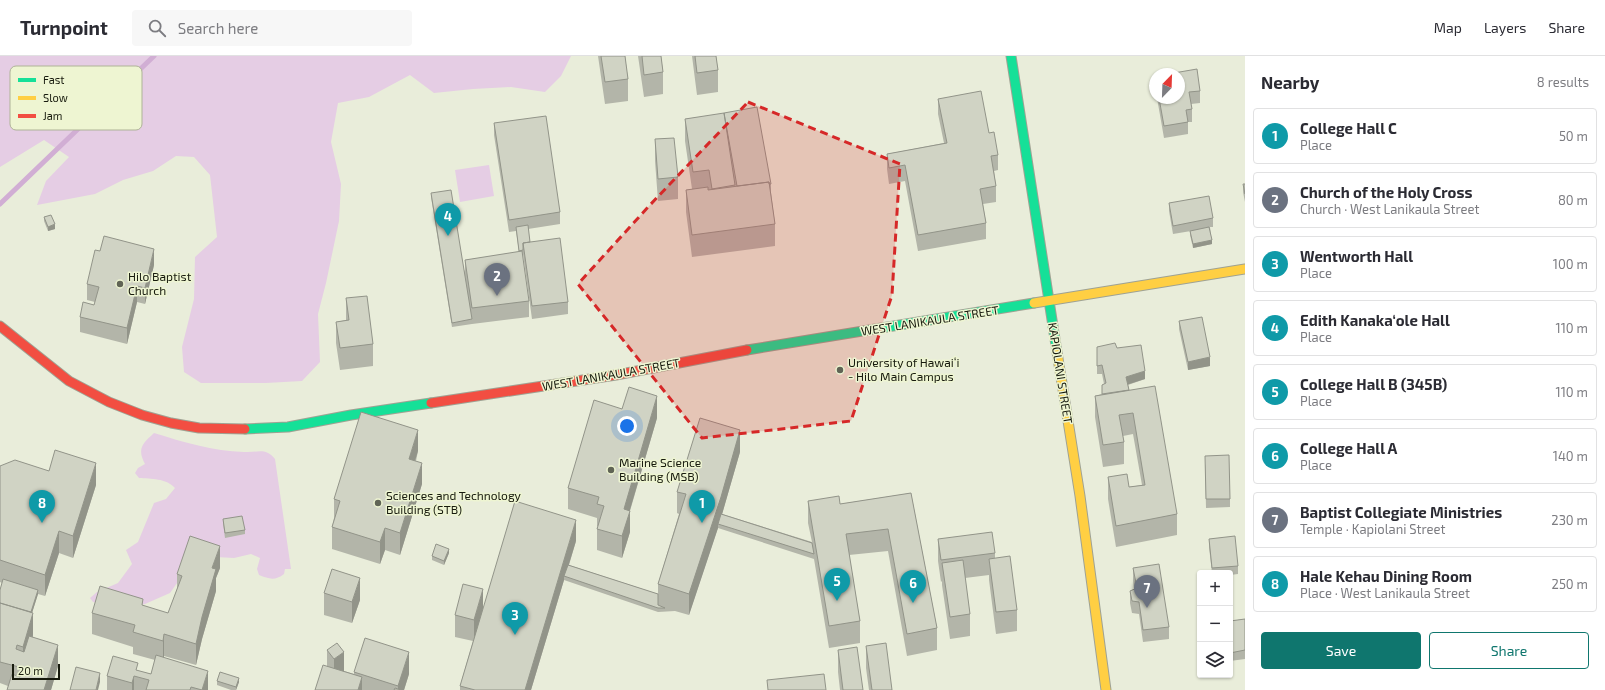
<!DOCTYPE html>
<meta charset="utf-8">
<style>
:root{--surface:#fff;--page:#f7f7f7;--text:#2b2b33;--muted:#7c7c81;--line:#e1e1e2;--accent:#0f766e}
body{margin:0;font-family:"Exo 2",sans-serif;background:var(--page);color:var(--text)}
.controls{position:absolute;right:12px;bottom:12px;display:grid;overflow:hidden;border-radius:4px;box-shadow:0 1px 3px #0004}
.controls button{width:36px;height:36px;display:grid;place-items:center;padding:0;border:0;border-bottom:1px solid var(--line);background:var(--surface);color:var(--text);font:20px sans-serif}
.compass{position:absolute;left:1149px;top:12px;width:36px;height:36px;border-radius:50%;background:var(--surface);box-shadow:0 1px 3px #0004;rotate:23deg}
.scale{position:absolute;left:12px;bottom:10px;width:48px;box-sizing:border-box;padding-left:4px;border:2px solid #171a0d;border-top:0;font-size:11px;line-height:14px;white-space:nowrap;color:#171a0d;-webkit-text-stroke:3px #eef5d2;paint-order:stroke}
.you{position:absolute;left:627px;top:370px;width:14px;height:14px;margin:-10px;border:3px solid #fff;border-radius:50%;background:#1a73e8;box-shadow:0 0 0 6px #1a73e833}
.badge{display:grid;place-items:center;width:26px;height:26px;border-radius:50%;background:var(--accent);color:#fff;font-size:13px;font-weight:700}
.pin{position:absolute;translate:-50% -33px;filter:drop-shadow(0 1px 2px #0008)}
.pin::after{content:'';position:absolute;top:21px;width:14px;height:12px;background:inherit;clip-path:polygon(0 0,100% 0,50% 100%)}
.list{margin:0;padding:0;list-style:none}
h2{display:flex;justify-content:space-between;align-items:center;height:52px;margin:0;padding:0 16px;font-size:17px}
h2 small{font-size:13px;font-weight:400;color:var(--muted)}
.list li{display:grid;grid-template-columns:26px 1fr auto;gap:12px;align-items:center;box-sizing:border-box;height:56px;margin:0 8px 8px;padding:0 8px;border:1px solid var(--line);border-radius:4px}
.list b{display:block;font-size:15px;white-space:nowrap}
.list p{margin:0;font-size:13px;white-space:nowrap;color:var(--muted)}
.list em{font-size:13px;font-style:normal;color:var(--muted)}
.actions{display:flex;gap:8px;padding:12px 16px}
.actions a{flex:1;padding:9px 0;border:1px solid var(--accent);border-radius:4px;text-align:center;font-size:14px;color:var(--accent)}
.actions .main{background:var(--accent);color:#fff}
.icon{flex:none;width:22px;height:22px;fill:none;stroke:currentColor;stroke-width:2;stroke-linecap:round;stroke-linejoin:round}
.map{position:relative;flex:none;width:1245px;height:634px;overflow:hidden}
header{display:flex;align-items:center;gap:24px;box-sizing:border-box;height:56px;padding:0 20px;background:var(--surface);border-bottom:1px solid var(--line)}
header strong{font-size:19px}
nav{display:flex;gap:22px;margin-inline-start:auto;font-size:14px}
.search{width:280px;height:36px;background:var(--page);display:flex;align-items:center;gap:10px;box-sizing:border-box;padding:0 14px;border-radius:4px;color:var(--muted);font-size:15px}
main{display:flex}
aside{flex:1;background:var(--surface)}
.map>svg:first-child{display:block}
.green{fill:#e5cde4}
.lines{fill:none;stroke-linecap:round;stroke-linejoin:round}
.stream{stroke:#d1aed4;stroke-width:5}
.fast-casing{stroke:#9fa293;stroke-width:11}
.slow-casing{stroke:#9fa293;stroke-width:11}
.jam-casing{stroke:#9fa293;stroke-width:11}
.fast{stroke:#16e098;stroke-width:9}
.slow{stroke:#ffcf43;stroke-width:9}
.jam{stroke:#f24e42;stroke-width:9}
.wall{fill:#b3b5a9}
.shaded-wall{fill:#929489}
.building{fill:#d0d3c4;stroke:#929489}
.marked{fill:#d62828;fill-opacity:0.2;stroke:#d62828;stroke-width:3;stroke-dasharray:8 5;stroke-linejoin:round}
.poi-dot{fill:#606455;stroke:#eef5d2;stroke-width:1.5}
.labels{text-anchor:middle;stroke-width:3;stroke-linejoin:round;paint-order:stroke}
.poi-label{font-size:12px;fill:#171a0d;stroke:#eef5d2;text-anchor:start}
.street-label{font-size:12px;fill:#171a0d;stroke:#eef5d2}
.key{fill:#eef5d2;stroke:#aeb397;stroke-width:1}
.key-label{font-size:11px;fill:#171a0d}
</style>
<header>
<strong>Turnpoint</strong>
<div class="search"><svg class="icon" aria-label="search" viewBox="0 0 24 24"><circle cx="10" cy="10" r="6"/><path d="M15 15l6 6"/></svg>Search here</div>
<nav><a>Map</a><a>Layers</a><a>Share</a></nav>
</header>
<main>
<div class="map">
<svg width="1245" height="634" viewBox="0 0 1245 634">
<rect width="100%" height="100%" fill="#e9edda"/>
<!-- green -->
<path class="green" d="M0,0H571L561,20L545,36L511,31L473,33L434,37L410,19L369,41L338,47L331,86L341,128L339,165L326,227L318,258L320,306L302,325L266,327H201L184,316L182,291L194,243L195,201L217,181L210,119L194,101L176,100L153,115L123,124L95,138L37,149L46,125L69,101L44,84L0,111Z
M489,109L494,140L460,146L455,114Z
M154,377C183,386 213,395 244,396C258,397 265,391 275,403L291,513H285L284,518C275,525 269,523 259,519L257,513L260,502L251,498L234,502L216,501L182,520L170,537L145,548L122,553L93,546L90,542L97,536L118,527L132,508L126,494L138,486L154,447L166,443L175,432C166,422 151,423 139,422L135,417L138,412L145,408C137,393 142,388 154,377Z"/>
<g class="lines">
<!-- stream -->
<path class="stream" d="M0,148L154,0"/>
<!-- fast casing -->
<g class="fast-casing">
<path id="fast" d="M1011,0L1057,296
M747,294L1034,247
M245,373L288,371L351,359L431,347"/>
</g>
<!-- slow casing -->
<g class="slow-casing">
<path id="slow" d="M1034,247L1245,213
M1057,296L1080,440L1106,634"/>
</g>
<!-- jam casing -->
<g class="jam-casing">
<path id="jam" d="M0,270L69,325L109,346L142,359L171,367L199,372L245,373
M431,347L616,319L747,294"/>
</g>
<!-- fast -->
<use href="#fast" class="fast"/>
<!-- slow -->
<use href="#slow" class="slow"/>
<!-- jam -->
<use href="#jam" class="jam"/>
</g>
<!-- wall -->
<path class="wall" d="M598,0H625L628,23V45L605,48Z
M638,0H661L663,16V38L644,41Z
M692,0H716L718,14V36L697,39Z
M1179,18L1200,35V47L1191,48L1192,53V66H1188V78L1164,82L1157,42H1179Z
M938,43L989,77L998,99V114L994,115L996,130V146L983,148L986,167V183L918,195L905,125L889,128L887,113V98L944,87L938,58Z
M724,58L771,128V137L775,168V190L692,201L686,156V134L692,133L685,85V63Z
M494,67L560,156V168L528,173L530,186L568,246V258L532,263L523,198H522L529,245V261L472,268L452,271L431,141V137L465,216V204L519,196L516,175L509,176L494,79Z
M655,83L678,121V143L658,145L655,105Z
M1243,128H1245V146L1243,136Z
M1169,147L1213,162V171H1210L1212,188L1193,192L1190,179V175L1197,174L1173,178L1169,155Z
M44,161L55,173L48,175L44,165Z
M154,209L145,248L137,246L127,288L80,276V261L94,249L95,246L87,244V228Z
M346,242L373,288V310L340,314L336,287V266L346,264Z
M1179,265L1210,310L1188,314L1179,273Z
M1097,291L1117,292L1145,323L1128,329L1129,334L1177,458V479L1116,491L1108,443V421L1129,431L1142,429L1133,378L1123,380L1124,386V408L1103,411L1095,361V340L1102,338V329L1104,328L1102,318H1097Z
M622,353L657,362L630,455V476L622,502L597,494V473L598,470H597V462L568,453V432Z
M418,395L416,405L422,428L400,499L385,494L380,508L332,493V471L334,462V443Z
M740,396L722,458L812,486L808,467V445L840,448L911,437L937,572V594L907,600L888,495L849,499L860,565V587L829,592L814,503L718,472L689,559L675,555L658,556L564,524L531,634H460V630L473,585L455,581V559L483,554L576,485L569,509L658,538V528L679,458L677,457V436Z
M1205,408L1230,443V451L1206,452Z
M0,410L49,415L96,429L73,502L59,497L45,540L38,538L32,557L33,579V581L58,610L51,634H7L8,630L0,627V534L2,527L0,526Z
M223,463L245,474V478L225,482L223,467Z
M938,483L995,497V502L1017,554V575L996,578L989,524V519L965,522L970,558V580L950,583L942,529V525L941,526L938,505Z
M1209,483L1238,510V518L1230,519V517H1212L1209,491Z
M449,497L444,509L432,504V500Z
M220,512L216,522V535L202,583L196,609L164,600V602L208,634H107V620L138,615L151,618L155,604L133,598V591L92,578V557H168L177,533V518Z
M1133,512L1169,571V583L1143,586L1139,558L1132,557L1130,547V535L1134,533L1133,524Z
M324,537L360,544L352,567L324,559Z
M1245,563V603L1230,605V565Z
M866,590L892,634H869L866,612Z
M327,594L344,615L354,618V616L409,618L404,634H315L327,610Z
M838,594L863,634H840L838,616Z
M217,625L239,626L236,634H231L217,629Z"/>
<!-- shaded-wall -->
<path class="shaded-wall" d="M55,168V173L48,175V171Z
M1212,184V188L1193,192V188Z
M154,193V209L145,248V232Z
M137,230V246L127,288V272Z
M1210,301V310L1188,314V306Z
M1145,315V323L1126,329V321Z
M657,340V362L624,474V453Z
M418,374V395L409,424V403Z
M740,374V396L721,462L718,468V472L689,559V538Z
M96,407V429L73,502V480Z
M422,407V428L400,499V477Z
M630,455V476L622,502V480Z
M576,464V485L565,521L564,520V524L531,634H525Z
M385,472V494L380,508V486Z
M59,475V497L45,540V519Z
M220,490V512L216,522V535L202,583L196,609V588L212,512Z
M449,493V497L444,509V505Z
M360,522V544L352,567V546Z
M483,533V555L474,586V564Z
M38,534V538L26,576V572Z
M33,557V579L23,613V591Z
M164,578V600L163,607V585Z
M58,589V610L51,634H44Z
M344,596V618L334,625V603Z
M409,596V618L404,634H398V630Z
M208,615V634H202Z
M100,617V626L98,634H96Z
M134,620V634H132V627Z
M362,621V634H358Z
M239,622V626L236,634V631Z"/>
<!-- building -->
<path class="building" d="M601,0H625L628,23L605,26Z
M642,0H661L663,16L644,19Z
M695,0H716L718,14L697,17Z
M1197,13L1200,35L1189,36L1192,53L1186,54L1188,66L1164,70L1159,42H1179V18H1168Z
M981,35L989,77L994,76L998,99L991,100L996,130L980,133L986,167L918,179L905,109L889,112L887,98L947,87L938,43Z
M757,51L771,128H769V126L737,130L724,57Z
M724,57L735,129L712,133L709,114L693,116L685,63Z
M546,60L560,156L509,164L494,67Z
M674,82L678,121L658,123L655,83Z
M769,126L775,168L692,179L686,134L708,131V134Z
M1243,128H1245V138Z
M451,134L472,263L452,267L431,137Z
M1209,140L1213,162L1173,170L1169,147Z
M51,159L55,168L48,171L44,161Z
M528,169L530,186L523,187V194L519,195L516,171Z
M1209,171L1212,184L1193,188L1190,175Z
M104,180L154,193L145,232L137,230L127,272L80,261L83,246L94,249L99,231L87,228L95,194L100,195Z
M560,182L568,246L532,250L523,187Z
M522,195L529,245L472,252L465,204Z
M367,240L373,288L340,292L336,266L349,264L346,242Z
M1202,261L1210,301L1188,306L1179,265Z
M1115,287L1117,292L1141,289L1145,315L1126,321L1129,334L1102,338V329L1106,327L1102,309L1097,310V291Z
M1155,330L1177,458L1116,470L1108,421L1127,418L1129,431L1145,429L1133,357L1119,359L1124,386L1103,389L1095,340Z
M629,331L657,340L624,453L630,455L622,480L597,473L604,450L597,448L599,441L568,432L594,344L622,353Z
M361,356L418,374L409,403L422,407L400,477L385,472L380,486L332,471L340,445L334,443Z
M700,362L740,374L721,441L689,538L658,528L686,438L677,436Z
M55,394L96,407L73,480L59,475L45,519L0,504V410L15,404L49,415Z
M1229,399L1230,443H1206L1205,400Z
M911,437L937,572L907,578L888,473L846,478L860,565L829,570L808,445L839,440L840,448Z
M515,445L576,464L525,634H475L460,630Z
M721,458L812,487L814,498L718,468Z
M242,460L245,474L225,477L223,463Z
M992,476L995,497L941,504L938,483Z
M190,480L220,490L212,512L216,513L202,561L196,588L164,578L163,585L133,576L135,569L92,557L100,530L143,543L142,549L168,557L182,520L177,518Z
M1235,480L1238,510L1212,512L1209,483Z
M436,488L449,493L444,505L432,500Z
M1010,500L1017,554L996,556L989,503Z
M963,504L970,558L950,561L942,507Z
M1159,508L1169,571L1143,574L1139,546L1132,545L1130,535L1137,532L1133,512Z
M568,509L658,538V549L665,552H658L564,520Z
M332,513L360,522L352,546L324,537Z
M3,523L38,534L31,556L0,547V534Z
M463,528L483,533L474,564L455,559Z
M0,547L33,557L23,591L17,589L16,593L24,596L29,580L58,589L44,634H7L12,618L20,621L23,612L0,606Z
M1245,563V594L1230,597V565Z
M365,582L409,596L398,630L354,616Z
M337,587L344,596L334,603L327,594Z
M886,587L892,634H872L866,590Z
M857,591L863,634H843L838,594Z
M156,599L208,615L202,634L191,631L190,634H146L149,624L134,620L132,627L107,620L113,600L138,607L136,614L151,618Z
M323,609L362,621L358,634H315Z
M76,611L100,617L96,634H70Z
M220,616L239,622L236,631L217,625Z
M824,618L826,634H768L767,624Z
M395,632L401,634H394Z"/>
<!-- marked area -->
<path class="marked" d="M748,46L900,108L892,239L851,365L702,382L578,228L649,150Z"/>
<!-- markers -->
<g class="poi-dot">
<circle cx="120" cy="228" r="4"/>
<circle cx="840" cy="314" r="4"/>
<circle cx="611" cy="414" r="4"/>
<circle cx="378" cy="447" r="4"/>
</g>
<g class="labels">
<!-- poi labels -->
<g class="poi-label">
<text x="128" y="225">Hilo Baptist<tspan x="128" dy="14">Church</tspan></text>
<text x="848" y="311">University of Hawaiʻi<tspan x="848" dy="14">- Hilo Main Campus</tspan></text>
<text x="619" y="411">Marine Science<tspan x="619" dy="14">Building (MSB)</tspan></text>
<text x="386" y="444">Sciences and Technology<tspan x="386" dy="14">Building (STB)</tspan></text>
</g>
<!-- street labels -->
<g class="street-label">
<text transform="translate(930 265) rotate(-9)" y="4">WEST LANIKAULA STREET</text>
<text transform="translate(1060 317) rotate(81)" y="4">KAPIOLANI STREET</text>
<text transform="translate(611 319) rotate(-10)" y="4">WEST LANIKAULA STREET</text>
</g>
</g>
<!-- legend -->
<rect x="10" y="10" width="132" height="64" rx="6" class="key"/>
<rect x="18" y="22" width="18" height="4" fill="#16e098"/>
<rect x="18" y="40" width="18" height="4" fill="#ffcf43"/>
<rect x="18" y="58" width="18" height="4" fill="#f24e42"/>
<g class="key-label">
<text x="43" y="28">Fast</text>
<text x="43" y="46">Slow</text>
<text x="43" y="64">Jam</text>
</g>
</svg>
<div class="controls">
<button>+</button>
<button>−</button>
<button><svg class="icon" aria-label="layers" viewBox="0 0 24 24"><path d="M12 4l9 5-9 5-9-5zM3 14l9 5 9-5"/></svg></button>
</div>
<svg class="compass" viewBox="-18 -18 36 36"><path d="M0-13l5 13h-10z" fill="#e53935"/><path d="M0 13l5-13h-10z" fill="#7c7c81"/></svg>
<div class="scale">20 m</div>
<div class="you"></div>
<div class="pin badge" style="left:702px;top:467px;background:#0f9aa8">1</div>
<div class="pin badge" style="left:497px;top:240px;background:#6b7280">2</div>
<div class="pin badge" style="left:515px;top:579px;background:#0f9aa8">3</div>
<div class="pin badge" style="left:448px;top:180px;background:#0f9aa8">4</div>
<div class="pin badge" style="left:837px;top:545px;background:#0f9aa8">5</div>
<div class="pin badge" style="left:913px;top:547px;background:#0f9aa8">6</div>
<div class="pin badge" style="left:1147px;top:552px;background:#6b7280">7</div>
<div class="pin badge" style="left:42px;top:467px;background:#0f9aa8">8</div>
</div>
<aside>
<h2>Nearby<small>8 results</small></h2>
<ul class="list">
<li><span class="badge" style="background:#0f9aa8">1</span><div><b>College Hall C</b><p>Place</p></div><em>50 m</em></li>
<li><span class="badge" style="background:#6b7280">2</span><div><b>Church of the Holy Cross</b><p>Church · West Lanikaula Street</p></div><em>80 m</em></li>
<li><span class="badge" style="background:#0f9aa8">3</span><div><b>Wentworth Hall</b><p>Place</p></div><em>100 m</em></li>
<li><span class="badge" style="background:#0f9aa8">4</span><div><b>Edith Kanaka‘ole Hall</b><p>Place</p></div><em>110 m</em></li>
<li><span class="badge" style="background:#0f9aa8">5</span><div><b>College Hall B (345B)</b><p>Place</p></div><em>110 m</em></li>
<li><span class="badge" style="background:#0f9aa8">6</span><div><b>College Hall A</b><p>Place</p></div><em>140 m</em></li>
<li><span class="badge" style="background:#6b7280">7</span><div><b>Baptist Collegiate Ministries</b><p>Temple · Kapiolani Street</p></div><em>230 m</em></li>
<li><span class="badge" style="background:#0f9aa8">8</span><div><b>Hale Kehau Dining Room</b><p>Place · West Lanikaula Street</p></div><em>250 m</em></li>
</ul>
<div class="actions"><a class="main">Save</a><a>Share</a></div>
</aside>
</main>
